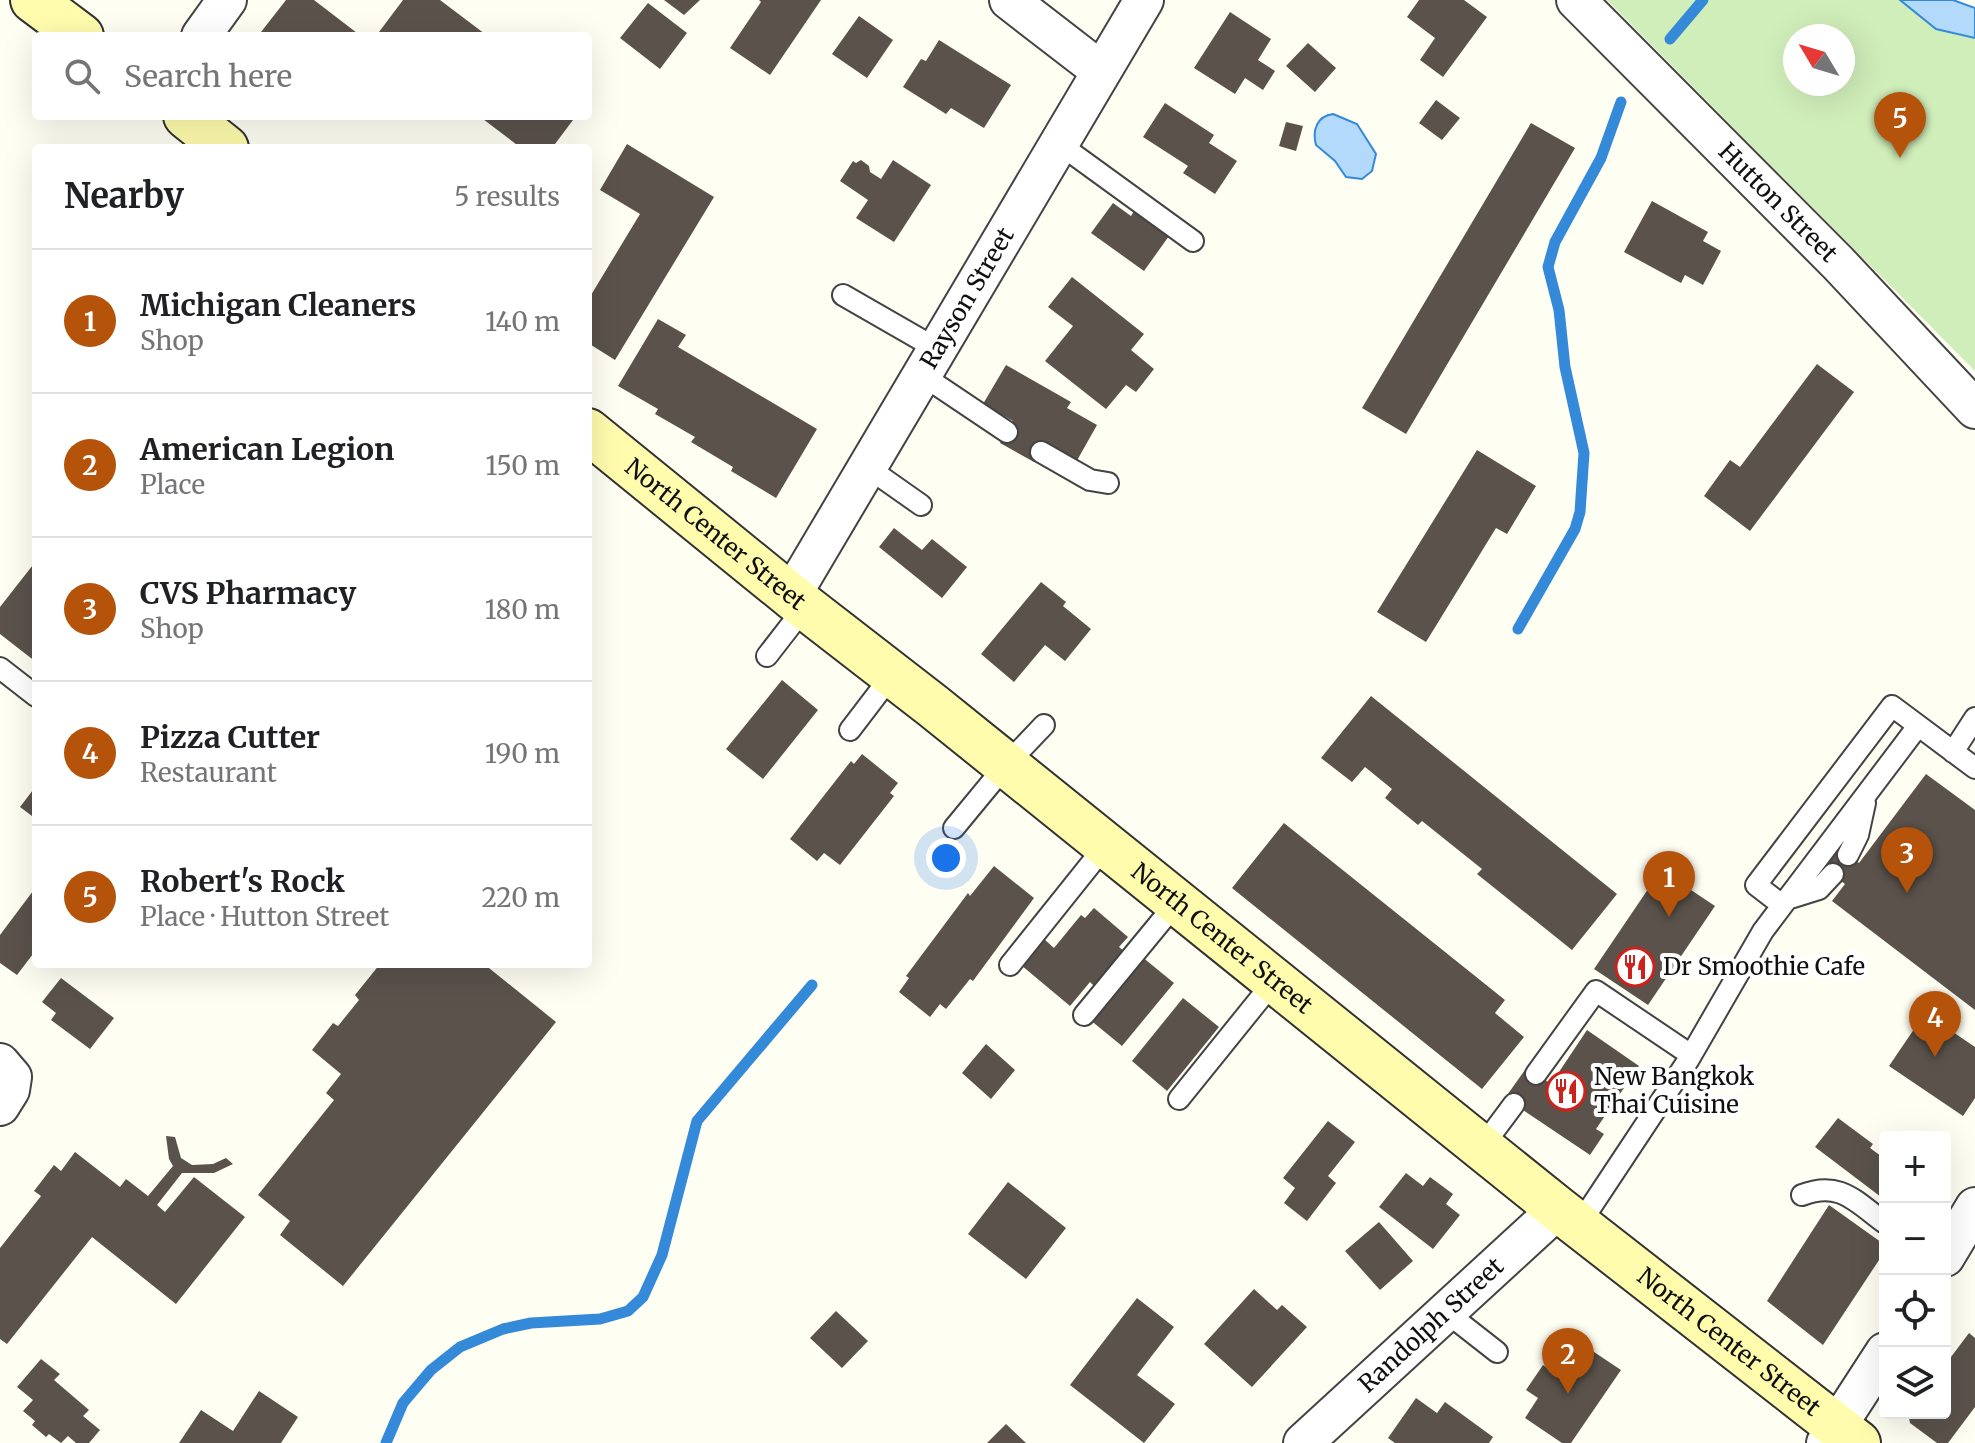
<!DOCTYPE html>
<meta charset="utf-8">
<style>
:root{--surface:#fff;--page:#f2f2f2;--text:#202124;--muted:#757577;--line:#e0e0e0;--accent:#b45309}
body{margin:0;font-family:Merriweather,serif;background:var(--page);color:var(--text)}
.controls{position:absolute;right:24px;bottom:24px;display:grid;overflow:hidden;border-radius:8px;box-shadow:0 8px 32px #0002}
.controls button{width:72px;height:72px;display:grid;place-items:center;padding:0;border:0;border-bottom:2px solid var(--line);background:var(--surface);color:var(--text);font:40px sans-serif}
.compass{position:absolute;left:1783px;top:24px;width:72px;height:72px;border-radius:50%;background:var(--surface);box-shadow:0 8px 32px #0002;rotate:308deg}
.you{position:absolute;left:946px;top:858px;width:28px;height:28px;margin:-20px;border:6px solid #fff;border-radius:50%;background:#1a73e8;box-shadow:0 0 0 12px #1a73e833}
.badge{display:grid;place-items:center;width:52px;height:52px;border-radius:50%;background:var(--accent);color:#fff;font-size:26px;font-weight:700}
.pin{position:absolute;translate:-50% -66px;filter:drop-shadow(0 2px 4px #0008)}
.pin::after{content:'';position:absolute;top:42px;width:28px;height:24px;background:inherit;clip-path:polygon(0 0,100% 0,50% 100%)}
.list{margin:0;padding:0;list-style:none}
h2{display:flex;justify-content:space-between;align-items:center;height:104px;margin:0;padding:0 32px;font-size:34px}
h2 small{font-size:26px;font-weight:400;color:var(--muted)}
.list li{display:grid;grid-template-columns:52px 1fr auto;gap:24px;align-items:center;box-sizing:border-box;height:144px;padding:0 32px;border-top:2px solid var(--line)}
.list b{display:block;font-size:30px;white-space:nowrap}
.list p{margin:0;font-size:26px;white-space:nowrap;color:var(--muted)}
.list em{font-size:26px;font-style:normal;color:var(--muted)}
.icon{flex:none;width:44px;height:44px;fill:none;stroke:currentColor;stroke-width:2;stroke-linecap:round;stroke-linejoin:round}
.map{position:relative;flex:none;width:1975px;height:1443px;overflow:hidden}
.search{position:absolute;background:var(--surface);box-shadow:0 8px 32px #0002;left:32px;top:32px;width:560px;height:88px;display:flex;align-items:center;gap:20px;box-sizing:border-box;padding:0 28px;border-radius:8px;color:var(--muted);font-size:30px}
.panel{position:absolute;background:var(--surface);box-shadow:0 8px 32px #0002;left:32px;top:144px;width:560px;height:824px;border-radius:8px}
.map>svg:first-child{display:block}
.green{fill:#d0eeb9;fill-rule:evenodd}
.water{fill:#b3dafb;stroke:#348ad8;stroke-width:2}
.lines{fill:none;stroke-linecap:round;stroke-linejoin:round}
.stream{stroke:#348ad8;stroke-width:11}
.building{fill:#5a524b}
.lane-casing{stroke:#434343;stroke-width:24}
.street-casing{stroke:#434343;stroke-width:42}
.secondary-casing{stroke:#323232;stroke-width:48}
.lane{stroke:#fff;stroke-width:20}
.street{stroke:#fff;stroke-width:38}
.secondary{stroke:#fffcae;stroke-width:44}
.labels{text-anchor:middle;stroke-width:8;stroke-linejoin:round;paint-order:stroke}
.street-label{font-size:24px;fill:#101010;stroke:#fff}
.poi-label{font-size:24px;fill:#101010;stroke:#fff;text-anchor:start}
</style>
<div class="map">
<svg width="1975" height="1443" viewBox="0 0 1975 1443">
<rect width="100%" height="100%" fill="#fffef3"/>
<!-- green -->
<path class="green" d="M1607,0H1900L1936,29L1975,38V371ZM1795,36H1843V84H1795Z"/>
<!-- water -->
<path class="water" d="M1900,0H1953L1975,8V38L1936,29Z
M1333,114L1357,124L1376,154L1372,171L1362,179L1346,177L1335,161L1316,145C1312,130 1317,116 1333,114Z"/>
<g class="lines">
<!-- stream -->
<path class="stream" d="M1670,39L1703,0
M1518,629L1575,529L1580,512L1584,453L1565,367L1559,310L1548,267L1555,242L1601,158L1621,102
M386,1443L403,1403L431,1370L460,1347L503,1329L531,1323L600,1319L628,1311L643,1297L662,1255L697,1121L812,985"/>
</g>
<!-- building -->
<path class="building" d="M286,0H314L357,33L355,36H266L261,32Z
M403,0H440L485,34L483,36H376Z
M664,0H700L684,15Z
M759,0H821L770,75L730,48L761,2Z
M1419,0H1464L1487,17L1443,77L1420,60L1435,38L1407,17Z
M648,3L687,33L660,69L620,38Z
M1230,12L1271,39L1258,60L1275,71L1263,90L1245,78L1235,94L1194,68Z
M859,16L893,40L867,78L832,54Z
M939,40L1011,85L984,128L951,108L946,114L903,87L921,59L926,61Z
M1308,43L1336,68L1315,92L1286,66Z
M1436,100L1460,118L1442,140L1419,123Z
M1165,103L1214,135L1209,143L1237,161L1215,194L1183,173L1188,166L1143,137Z
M479,116H576L552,148H521Z
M1286,122L1303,126L1296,151L1279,146Z
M1531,123L1575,148L1406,434L1362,408Z
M627,144L714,197L615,360L588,343V300L640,214L600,190Z
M861,160L869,166L870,172L881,179L893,160L931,185L894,242L856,218L868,200L840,181L853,161L856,163Z
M1652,201L1708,232L1703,241L1721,251L1703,285L1685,275L1681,283L1624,252Z
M1113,203L1131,216L1134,211L1169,236L1144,271L1091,233Z
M1072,277L1144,334L1131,350L1154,369L1136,392L1126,385L1106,409L1045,361L1073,326L1048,307Z
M658,319L686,335L678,347L817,429L776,498L731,471L733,467L691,442L695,437L655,414L658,409L618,386Z
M1817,364L1854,392L1750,531L1704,496L1730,460L1740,467Z
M1006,365L1071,402L1067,408L1097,425L1075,464L1044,446L1034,462L1000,443L1013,421L983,404Z
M1477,450L1536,486L1507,534L1496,528L1426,642L1377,612Z
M894,528L922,550L932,539L967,567L942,598L879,547Z
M36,561V662L0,634V607Z
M1041,582L1066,602L1063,606L1091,629L1065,661L1045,645L1014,682L981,654Z
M782,680L818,710L763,779L726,749Z
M1371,696L1617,894L1572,950L1477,874L1482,869L1422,821L1418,825L1385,798L1392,789L1365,767L1352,782L1321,758Z
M862,754L898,783L890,793L894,796L840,865L824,853L817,861L790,839L851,761L854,764Z
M1926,774L1975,810V1010L1832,901L1845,884L1822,867L1837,847L1859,863Z
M36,786V819L20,807Z
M1284,823L1505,1000L1495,1013L1524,1037L1482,1089L1232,888Z
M994,866L1034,898L973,981L970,979L946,1009L940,1004L930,1017L899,992L909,978L906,976L968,893L970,896Z
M1661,870L1715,906L1648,1005L1594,969Z
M36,887V950L17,975L0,963V935Z
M1094,908L1128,937L1119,947L1124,951L1094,986L1090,982L1070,1006L1021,965L1044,939L1054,948L1081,915L1085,918Z
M1141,956L1174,983L1122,1046L1089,1019Z
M380,964H484L556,1022L343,1286L280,1235L290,1221L258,1195L334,1100L326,1093L341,1074L312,1050L333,1023L338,1026L359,1000L355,995Z
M61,978L114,1018L90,1049L51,1020L56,1013L42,1002Z
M1183,998L1219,1027L1167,1091L1132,1061Z
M1925,1013L1975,1047V1098L1963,1116L1889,1066Z
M1587,1030L1639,1066L1596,1129L1604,1134L1590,1155L1505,1098L1527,1067L1551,1084Z
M986,1044L1015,1070L991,1099L962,1073Z
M1838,1118L1873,1144L1870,1148L1885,1159V1200L1815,1147Z
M1328,1121L1355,1142L1328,1176L1336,1183L1307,1221L1284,1203L1295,1188L1283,1178Z
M166,1136L175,1137L181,1158L192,1165L213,1164L226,1158L233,1164L214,1173H182L157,1205L165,1212L194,1177L245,1217L176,1304L92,1237L7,1344L0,1339V1248L41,1196L34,1191L54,1165L61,1171L75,1152L120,1187L126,1179L148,1196L173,1166L169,1159Z
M1406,1173L1423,1186L1430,1177L1453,1194L1446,1204L1460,1215L1433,1249L1379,1207Z
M1008,1182L1066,1228L1026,1279L968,1234Z
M1829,1205L1885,1245V1251L1823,1345L1767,1301Z
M1379,1222L1413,1261L1380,1290L1345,1251Z
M1254,1289L1277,1310L1282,1305L1307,1327L1252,1387L1204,1344Z
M1137,1298L1174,1327L1137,1375L1175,1404L1144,1443L1070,1385Z
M836,1311L868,1341L842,1368L810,1338Z
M1969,1333L1975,1338V1407L1948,1443H1937L1910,1423L1908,1413H1945V1365Z
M1576,1340L1621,1370L1571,1443H1562L1525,1418L1538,1398L1526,1390L1543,1365L1554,1372Z
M41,1359L60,1374L54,1380L89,1410L83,1416L100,1430L89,1443H76L68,1436L61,1443L49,1434L46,1437L32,1425L35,1421L23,1411L33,1400L17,1387Z
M259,1391L298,1417L281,1443H179L201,1410L233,1431Z
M1416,1398L1437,1413L1445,1402L1493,1437L1489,1443H1395L1388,1438Z
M1006,1424L1026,1443H987Z"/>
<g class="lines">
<!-- lane casing -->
<g class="lane-casing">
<path id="lane" d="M1058,143L1193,241
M843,295L937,349
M922,375L1007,432
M1041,452L1090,480L1108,483
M867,467L921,505
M767,656L805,607
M0,668L36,696
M850,730L892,675
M1953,752L1975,718
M954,828L1006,765L1044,725
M1848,855L1858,835L1865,803
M1787,899L1819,889L1833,874
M1782,905L1756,885L1892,706L1975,768
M1010,965L1106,845
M1084,1015L1177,902
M1536,1074L1596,991L1691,1055
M1179,1099L1275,980
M1482,1147L1514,1104
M1802,1195C1840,1180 1856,1202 1885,1223
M1579,1225L1689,1059L1763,931L1918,726
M1446,1312L1497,1352"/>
</g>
<!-- street casing -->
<g class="street-casing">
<g id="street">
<path d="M1009,0L1101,71"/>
<path id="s1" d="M1576,0L1838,263L1975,409"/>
<path d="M201,36L227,0"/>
<path id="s2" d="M791,596L1144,0"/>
<path d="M0,1063L12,1077L10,1090L0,1106"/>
<path d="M1945,1257L1975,1207"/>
<path id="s3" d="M1303,1443L1558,1209"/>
<path d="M1826,1443L1885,1352"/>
</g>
</g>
<!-- secondary casing -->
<g class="secondary-casing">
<g id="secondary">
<path d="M33,0L81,36"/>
<path d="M186,116L226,148"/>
<path id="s4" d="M588,431L791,596L933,706L1558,1209L1858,1443"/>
</g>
</g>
<!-- lane -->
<use href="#lane" class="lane"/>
<!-- street -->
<use href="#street" class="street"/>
<!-- secondary -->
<use href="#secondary" class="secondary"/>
</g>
<!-- icons -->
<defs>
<g id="restaurant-ring" transform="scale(2)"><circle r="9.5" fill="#fff" stroke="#cd211b" stroke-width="1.5"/><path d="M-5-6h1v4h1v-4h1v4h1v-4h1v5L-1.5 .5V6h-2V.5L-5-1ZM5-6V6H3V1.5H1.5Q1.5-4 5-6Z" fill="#cd211b"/></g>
</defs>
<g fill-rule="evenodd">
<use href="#restaurant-ring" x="1635" y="967"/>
<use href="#restaurant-ring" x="1566" y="1091"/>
</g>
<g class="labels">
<!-- street labels -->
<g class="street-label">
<text dy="8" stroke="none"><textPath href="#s1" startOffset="286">Hutton Street</textPath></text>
<text dy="8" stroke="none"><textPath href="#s2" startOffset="346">Rayson Street</textPath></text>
<text dy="8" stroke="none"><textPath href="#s4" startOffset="164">North Center Street</textPath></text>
<text dy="8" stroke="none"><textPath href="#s4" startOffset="812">North Center Street</textPath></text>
<text dy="8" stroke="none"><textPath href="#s3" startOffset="174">Randolph Street</textPath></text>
<text dy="8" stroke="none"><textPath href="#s4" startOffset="1460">North Center Street</textPath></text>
</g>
<!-- poi labels -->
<g class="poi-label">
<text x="1663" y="975">Dr Smoothie Cafe</text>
<text x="1594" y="1085">New Bangkok<tspan x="1594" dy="28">Thai Cuisine</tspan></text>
</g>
</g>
</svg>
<div class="controls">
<button>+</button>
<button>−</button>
<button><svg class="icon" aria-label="locate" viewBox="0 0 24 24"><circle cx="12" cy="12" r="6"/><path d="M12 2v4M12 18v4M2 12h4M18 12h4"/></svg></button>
<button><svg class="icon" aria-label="layers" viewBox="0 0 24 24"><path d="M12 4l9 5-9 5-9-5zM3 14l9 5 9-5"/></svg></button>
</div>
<svg class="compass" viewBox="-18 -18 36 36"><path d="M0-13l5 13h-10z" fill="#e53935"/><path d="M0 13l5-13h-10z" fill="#757577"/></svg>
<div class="you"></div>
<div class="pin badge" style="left:1669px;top:917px">1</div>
<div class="pin badge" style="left:1568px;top:1394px">2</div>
<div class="pin badge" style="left:1907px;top:893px">3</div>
<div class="pin badge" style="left:1935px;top:1057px">4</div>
<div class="pin badge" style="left:1900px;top:158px">5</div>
<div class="search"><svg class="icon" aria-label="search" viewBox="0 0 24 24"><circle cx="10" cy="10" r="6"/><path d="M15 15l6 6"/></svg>Search here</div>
<section class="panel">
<h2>Nearby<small>5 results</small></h2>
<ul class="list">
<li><span class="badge">1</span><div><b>Michigan Cleaners</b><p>Shop</p></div><em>140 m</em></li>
<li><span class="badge">2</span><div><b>American Legion</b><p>Place</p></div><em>150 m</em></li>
<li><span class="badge">3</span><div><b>CVS Pharmacy</b><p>Shop</p></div><em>180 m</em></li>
<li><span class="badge">4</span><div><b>Pizza Cutter</b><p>Restaurant</p></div><em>190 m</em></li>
<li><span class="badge">5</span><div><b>Robert's Rock</b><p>Place · Hutton Street</p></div><em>220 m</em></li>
</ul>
</section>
</div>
